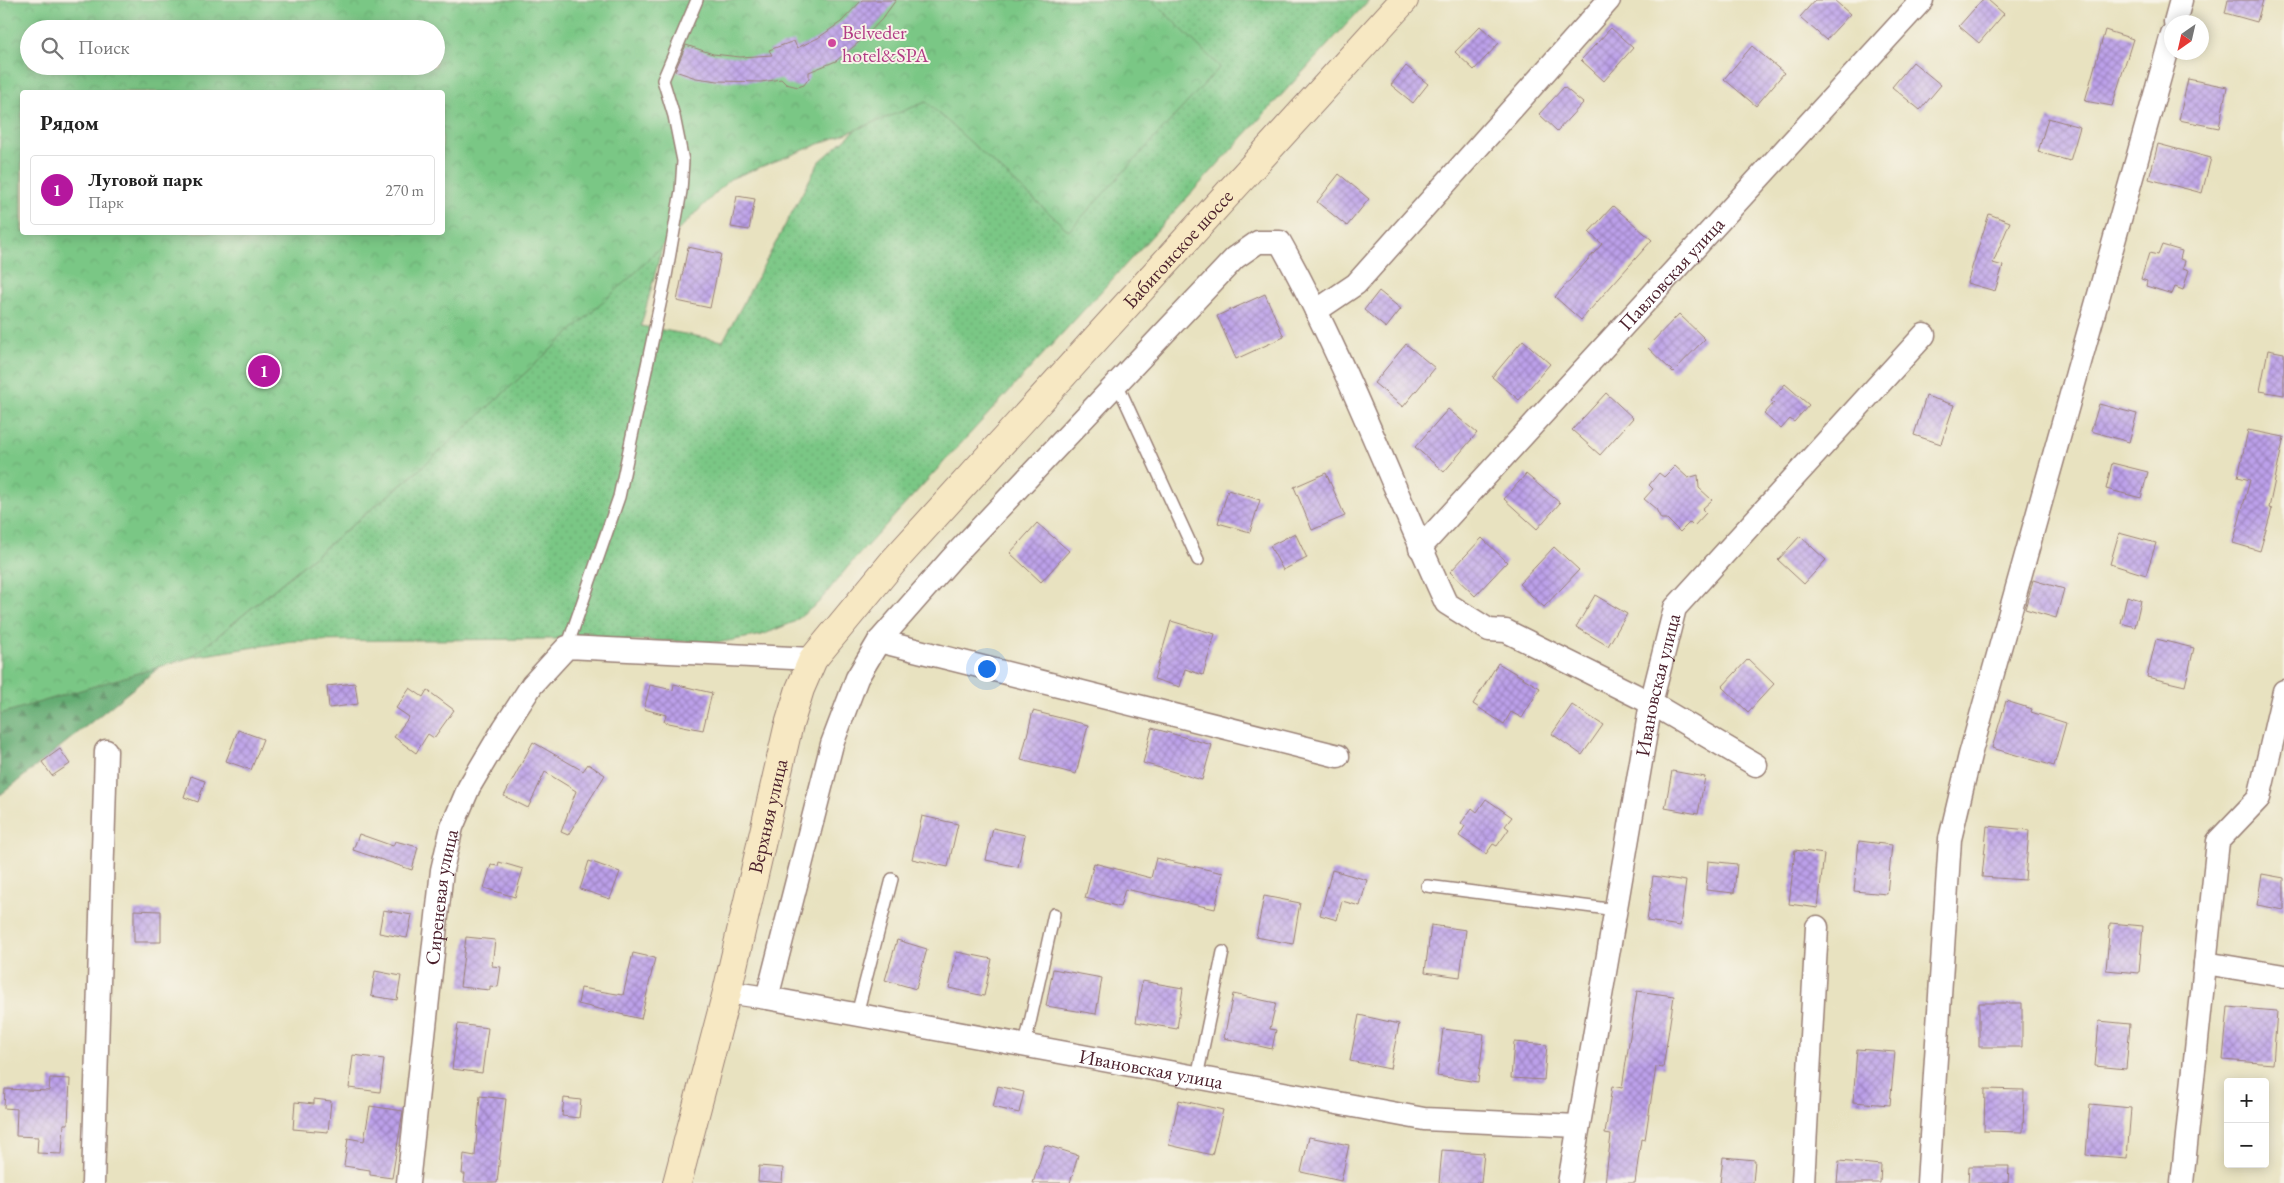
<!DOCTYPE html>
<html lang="ru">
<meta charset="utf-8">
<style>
:root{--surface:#fff;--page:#f6f6f6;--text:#222;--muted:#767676;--line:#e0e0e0;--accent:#b5179e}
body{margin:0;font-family:"EB Garamond",serif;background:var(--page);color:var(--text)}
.controls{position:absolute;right:15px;bottom:15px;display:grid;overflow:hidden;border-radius:5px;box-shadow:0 2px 12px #0003}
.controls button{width:45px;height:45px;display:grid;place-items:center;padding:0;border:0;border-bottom:1px solid var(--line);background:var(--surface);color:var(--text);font:25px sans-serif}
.compass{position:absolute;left:2164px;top:15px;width:45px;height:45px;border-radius:50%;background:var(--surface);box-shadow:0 2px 12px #0003;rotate:214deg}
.you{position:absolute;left:986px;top:668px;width:18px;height:18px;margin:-12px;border:4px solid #fff;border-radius:50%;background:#1a73e8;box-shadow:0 0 0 8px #1a73e833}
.badge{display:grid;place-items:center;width:32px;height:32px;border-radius:50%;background:var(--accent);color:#fff;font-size:16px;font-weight:700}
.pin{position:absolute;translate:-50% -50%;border:2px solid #fff;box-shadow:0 1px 5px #0006}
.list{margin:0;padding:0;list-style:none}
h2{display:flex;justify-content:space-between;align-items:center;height:65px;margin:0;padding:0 20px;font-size:21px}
h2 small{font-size:16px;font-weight:400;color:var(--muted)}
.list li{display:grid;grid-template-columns:32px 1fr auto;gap:15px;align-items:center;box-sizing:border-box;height:70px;margin:0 10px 10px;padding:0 10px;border:1px solid var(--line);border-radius:5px}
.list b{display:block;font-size:19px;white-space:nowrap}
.list p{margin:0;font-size:16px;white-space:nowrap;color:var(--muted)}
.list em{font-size:16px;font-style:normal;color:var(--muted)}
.icon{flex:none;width:28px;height:28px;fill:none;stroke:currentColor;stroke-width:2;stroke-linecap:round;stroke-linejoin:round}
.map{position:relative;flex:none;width:2284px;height:1183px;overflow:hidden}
.search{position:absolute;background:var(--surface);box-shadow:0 2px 12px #0003;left:20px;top:20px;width:425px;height:55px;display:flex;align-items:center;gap:12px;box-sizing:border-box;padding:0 18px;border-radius:28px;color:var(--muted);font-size:19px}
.panel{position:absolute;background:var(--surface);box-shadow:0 2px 12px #0003;left:20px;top:90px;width:425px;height:145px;border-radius:5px}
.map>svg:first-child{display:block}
.grass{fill:url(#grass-dots);stroke:#627358}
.forest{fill:url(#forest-firs);stroke:#56664e}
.park{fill:url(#park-crowns);stroke:#627358;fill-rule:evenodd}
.building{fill:url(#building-cross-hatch)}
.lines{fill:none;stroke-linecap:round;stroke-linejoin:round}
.lane-casing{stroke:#998076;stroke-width:14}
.street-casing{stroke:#998076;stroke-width:25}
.secondary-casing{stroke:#998076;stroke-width:30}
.lane{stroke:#fff;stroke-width:11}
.street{stroke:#fff;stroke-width:22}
.secondary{stroke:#f7e8c3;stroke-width:28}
.hotel-dot{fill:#d1479c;stroke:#f7f3e8;stroke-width:2}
.labels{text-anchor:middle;stroke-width:4;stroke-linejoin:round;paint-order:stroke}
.hotel-label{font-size:20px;fill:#b23c85;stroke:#f7f3e8;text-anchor:start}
.street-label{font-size:20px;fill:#4a1f2b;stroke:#f7f3e8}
</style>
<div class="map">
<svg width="2284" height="1183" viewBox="0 0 2284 1183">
<defs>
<pattern id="grass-dots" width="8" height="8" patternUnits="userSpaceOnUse" patternTransform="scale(1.25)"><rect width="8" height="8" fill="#7ac785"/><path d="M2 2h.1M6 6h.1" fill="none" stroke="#6baa73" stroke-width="1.8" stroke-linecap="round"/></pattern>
<pattern id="forest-firs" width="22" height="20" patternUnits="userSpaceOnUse" patternTransform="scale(1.25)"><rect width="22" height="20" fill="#63ac72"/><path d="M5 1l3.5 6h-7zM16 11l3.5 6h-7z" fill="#548b5e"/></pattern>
<pattern id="park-crowns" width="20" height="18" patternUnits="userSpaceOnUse" patternTransform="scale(1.25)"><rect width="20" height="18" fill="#7ac785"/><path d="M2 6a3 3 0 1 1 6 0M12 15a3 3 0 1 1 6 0" fill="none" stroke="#6baa73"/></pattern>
<pattern id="building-cross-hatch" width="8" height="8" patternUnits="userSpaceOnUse" patternTransform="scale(1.25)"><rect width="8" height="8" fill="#bca0ea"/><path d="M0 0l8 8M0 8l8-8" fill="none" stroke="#9b82be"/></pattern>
</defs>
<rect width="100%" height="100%" fill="#f7f3e8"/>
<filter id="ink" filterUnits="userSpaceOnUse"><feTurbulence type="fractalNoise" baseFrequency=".02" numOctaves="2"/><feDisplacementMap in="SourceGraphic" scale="10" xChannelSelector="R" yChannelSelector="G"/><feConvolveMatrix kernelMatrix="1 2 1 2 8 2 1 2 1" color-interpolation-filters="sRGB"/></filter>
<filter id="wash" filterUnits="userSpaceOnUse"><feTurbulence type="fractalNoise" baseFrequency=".0096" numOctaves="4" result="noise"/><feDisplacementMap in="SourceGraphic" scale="20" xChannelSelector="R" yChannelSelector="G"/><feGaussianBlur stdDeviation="1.12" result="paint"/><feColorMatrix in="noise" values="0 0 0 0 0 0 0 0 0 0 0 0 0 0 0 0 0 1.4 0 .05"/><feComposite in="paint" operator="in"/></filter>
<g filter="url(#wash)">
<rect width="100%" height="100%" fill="#e8e2c0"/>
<!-- grass -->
<path class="grass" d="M1021,0H1369L852,562L818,603L794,622L762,635L722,642L552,639L293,641L192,657L418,471L675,200L641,326L723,341L819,162L963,36Z"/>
<!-- forest -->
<path class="forest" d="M191,642L8,789L0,795V685Z"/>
<!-- park -->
<path class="park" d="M0,0H1152L1220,67L1069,231L926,102L730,179L637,271L419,470L192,657L0,714ZM29,29H436V66H29ZM22,92H442V232H22Z"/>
<g id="blocks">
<!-- building -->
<path class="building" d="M862,0H896L882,19L863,39L836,61L809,72V78L804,85L798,87L786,84L781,79L761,82L718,81L696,78L675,71L686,45L713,54L740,57L772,55L769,50L794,41L797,48L818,38L841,22Z
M1815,0H1834L1850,14L1826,40L1800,17Z
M1982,0H1988L2004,14L1979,43L1959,26Z
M2228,0H2263L2257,22L2225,13Z
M1480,26L1499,43L1474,70L1455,52Z
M1611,28L1633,48L1604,81L1581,60Z
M2105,30L2133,39L2112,106L2085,101Z
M1752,46L1784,73L1756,106L1724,79Z
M1913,62L1941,85L1920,110L1892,87Z
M1406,66L1428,84L1413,103L1391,85Z
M2188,79L2227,87L2219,128L2179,120Z
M1564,87L1583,103L1557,131L1539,114Z
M2048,118L2080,127L2070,161L2038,152Z
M2158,144L2211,158L2202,193L2149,179Z
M1339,174L1369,199L1347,226L1317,202Z
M737,196L755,199L749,230L731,227Z
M1613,206L1652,240L1581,320L1555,297L1602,244L1589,232Z
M1989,214L2010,222L1993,263L2003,266L1995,291L1967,283Z
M2162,245L2182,251L2180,259L2185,261L2183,268L2189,270L2183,290L2175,287L2172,294L2146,286L2147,281L2141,279L2149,253L2158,255Z
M688,247L721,254L710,308L677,301Z
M1379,291L1401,309L1386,328L1364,310Z
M1265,294L1284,337L1236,359L1217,316Z
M1679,314L1705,339L1673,372L1647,347Z
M1523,340L1550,364L1519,400L1492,377Z
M1406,344L1435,368L1403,407L1374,383Z
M2268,350L2284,353V395L2260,391Z
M1785,384L1809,405L1794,422L1790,419L1781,429L1764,414L1774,403L1771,401Z
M1606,393L1633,418L1600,455L1572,430Z
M1926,396L1954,405L1941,444L1914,435Z
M2099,404L2137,414L2129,442L2091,431Z
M1448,409L1477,433L1444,472L1415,447Z
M2248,430L2284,437L2269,508L2272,509L2260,551L2233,543L2250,480L2238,477Z
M2112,463L2148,472L2141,498L2106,489Z
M1675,466L1688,478L1698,475L1699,488L1712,500L1702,509L1706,513L1694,526L1690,522L1680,532L1667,519H1661L1656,509L1644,499L1653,489L1649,485L1659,473L1664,477Z
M1326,473L1345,516L1312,530L1294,487Z
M1526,474L1560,503L1537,529L1504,499Z
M1228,490L1260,500L1250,532L1218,523Z
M1037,523L1069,551L1041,582L1010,553Z
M1295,533L1307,558L1283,570L1270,546Z
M2119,533L2156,543L2146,575L2110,564Z
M1800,536L1826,560L1804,584L1778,560Z
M1482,538L1507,562L1475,596L1450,572Z
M1554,547L1579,570L1544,607L1519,584Z
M2033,580L2064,589L2056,618L2025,609Z
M1595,595L1627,614L1608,646L1576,627Z
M2127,596L2141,600L2135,627L2121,623Z
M1171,621L1215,634L1203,675L1185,669L1180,687L1154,679Z
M2156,639L2194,648L2185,686L2147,677Z
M1748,659L1774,684L1748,712L1722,687Z
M1498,663L1540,688L1522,718L1511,712L1504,724L1473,704Z
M355,683L358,704L329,708L327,686Z
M674,684L712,693L703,730L664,722L666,715L644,709L650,685L673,690Z
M410,688L423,697L427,690L454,710L434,738L428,734L416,753L394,737L409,717L396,708Z
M2006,701L2032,709L2031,712L2066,723L2054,766L1992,748Z
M1572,705L1603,725L1582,755L1552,734Z
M1033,711L1088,725L1076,774L1021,760Z
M1152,728L1212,745L1202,780L1143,763Z
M238,730L263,739L251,770L226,761Z
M533,742L583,771L588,764L605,775L568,835L561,832L576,791L545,772L528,808L504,796Z
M60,749L70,764L52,776L42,762Z
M1672,771L1705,777L1698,814L1665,808Z
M191,776L205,781L198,802L184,797Z
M1486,799L1512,817L1505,826L1509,829L1497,846L1493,844L1486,854L1459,836L1465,826L1461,823L1472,808L1477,812Z
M922,816L958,824L948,867L912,859Z
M1987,826L2029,830L2025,880L1982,877Z
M993,828L1025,835L1018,867L986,860Z
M359,834L393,846L395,841L418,847L412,870L353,850Z
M1859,841L1892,845L1887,894L1854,891Z
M1795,850L1824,854L1818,908L1789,904Z
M1156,858L1223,873L1215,909L1125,889L1120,907L1085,898L1094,863L1151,878Z
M589,861L620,872L610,899L580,889Z
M1708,861L1737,864L1734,893L1706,890Z
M499,862L523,869L515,897L484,888L491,865L498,866Z
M1332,870L1367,880L1360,906L1342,901L1337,920L1320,915Z
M2262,874L2284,878V910L2257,905Z
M1653,876L1686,881L1680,926L1647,921Z
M1264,896L1300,903L1293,944L1256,937Z
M134,910L161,911V942H134Z
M383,910L412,915L407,938L379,933Z
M2110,923L2143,926L2139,973L2106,970Z
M1431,925L1466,930L1460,977L1425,972Z
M466,937L495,940L492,966L501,967L498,987L490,986V990L460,987Z
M897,940L927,949L916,989L885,980Z
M957,952L992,959L984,996L949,988Z
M633,953L655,958L641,1019L578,1004L581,988L623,995Z
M1053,969L1102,978L1096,1014L1046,1006Z
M375,971L401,976L397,1000L371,996Z
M1142,981L1183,988L1177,1029L1136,1022Z
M1637,991L1674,996L1663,1068L1656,1067L1645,1140L1641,1139L1635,1183H1605L1611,1135L1605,1134L1612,1086L1622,1088Z
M1233,994L1276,1003L1270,1029L1276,1030L1272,1049L1224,1038Z
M1979,1003H2022V1047H1979Z
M2228,1007L2277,1011L2273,1064L2223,1060Z
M1359,1015L1399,1024L1390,1069L1350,1061Z
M2099,1021L2130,1024L2126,1069L2095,1066Z
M458,1024L488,1028L482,1073L452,1069Z
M1443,1029L1484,1034L1478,1082L1437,1076Z
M1514,1042L1547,1045L1544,1080L1511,1078Z
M1857,1049L1895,1052L1890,1105L1853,1102Z
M353,1055L384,1059L380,1092L349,1088Z
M50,1078L70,1079L68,1124H64L62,1154L37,1153L38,1137L16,1136L17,1109L4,1108L5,1089L49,1091Z
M998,1086L1024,1092L1019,1113L993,1107Z
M1985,1089L2024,1090L2023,1132L1984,1131Z
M480,1096L506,1099L497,1183H464L465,1174H462L464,1154L475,1156Z
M564,1098L581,1100L579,1118L562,1116Z
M314,1099L331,1101L328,1132L293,1129L295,1102L314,1104Z
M1179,1100L1223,1110L1212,1155L1169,1145Z
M2090,1104L2131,1108L2127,1158L2086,1155Z
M370,1106L403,1111L392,1178L370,1175V1170L344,1166L348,1138L364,1141Z
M1309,1137L1349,1145L1341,1181L1301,1172Z
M1045,1145L1078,1155L1070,1183H1033Z
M1442,1150L1484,1153L1481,1183H1439Z
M1723,1157L1755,1160L1753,1183H1720Z
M1839,1161L1881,1165L1880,1183H1837Z
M759,1166L783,1168L782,1183L758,1181Z
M1969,1166H2009L2008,1183H1968Z"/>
</g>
</g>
<g filter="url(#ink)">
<use href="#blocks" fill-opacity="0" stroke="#998076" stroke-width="1"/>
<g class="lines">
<!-- lane casing -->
<g class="lane-casing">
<path id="lane" d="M1116,381L1198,560
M567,647L619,497L666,276L681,191L683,161L674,116L663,80L697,0
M1427,886L1616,910
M857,1014L892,879
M1025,1045L1054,914
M1197,1077L1223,952"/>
</g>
<!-- street casing -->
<g class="street-casing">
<g id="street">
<path d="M2175,22L2181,0"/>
<path d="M1316,311L1356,284L1609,0"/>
<path id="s1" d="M1420,548L1922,0"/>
<path d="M879,641L1338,756"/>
<path d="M2205,963L2284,976"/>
<path id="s2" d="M727,992L767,998L1424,1119L1577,1126"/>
<path d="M767,998L832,744L857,678L879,641L952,558L1235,258L1258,242H1280C1344,356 1391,484 1446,603L1489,630L1506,631L1651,703L1756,765"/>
<path d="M93,1183L106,751"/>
<path id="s3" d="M408,1183L442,870L452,827L469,787L504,728L532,685L567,647L813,659"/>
<path id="s4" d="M1569,1183L1651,703L1675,608L1924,335"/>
<path d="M1803,1183L1817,927"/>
<path d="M1928,1183L1950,839L1970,755L2172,34"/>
<path d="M2182,1183L2218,841L2259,798L2284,691"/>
</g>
</g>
<!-- secondary casing -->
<g class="secondary-casing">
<g id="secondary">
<path id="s5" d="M677,1183L727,992L788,728L800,689L813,659L893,562L1404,0"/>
</g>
</g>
<!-- lane -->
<use href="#lane" class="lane"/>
<!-- street -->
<use href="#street" class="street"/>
<!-- secondary -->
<use href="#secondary" class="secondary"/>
</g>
</g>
<!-- markers -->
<circle class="hotel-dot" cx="832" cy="43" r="5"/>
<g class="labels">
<!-- hotel labels -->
<g class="hotel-label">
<text x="842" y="39">Belveder<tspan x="842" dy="23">hotel&amp;SPA</tspan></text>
</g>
<!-- street labels -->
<g class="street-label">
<text dy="7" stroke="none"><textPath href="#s5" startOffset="1091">Бабигонское шоссе</textPath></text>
<text dy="7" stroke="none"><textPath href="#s1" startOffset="372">Павловская улица</textPath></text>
<text dy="7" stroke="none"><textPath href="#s4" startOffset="506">Ивановская улица</textPath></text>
<text dy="7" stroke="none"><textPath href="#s5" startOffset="378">Верхняя улица</textPath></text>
<text dy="7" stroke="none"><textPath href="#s3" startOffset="288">Сиреневая улица</textPath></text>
<text dy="7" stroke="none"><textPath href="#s2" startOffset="431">Ивановская улица</textPath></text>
</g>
</g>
</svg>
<div class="controls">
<button>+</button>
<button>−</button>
</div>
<svg class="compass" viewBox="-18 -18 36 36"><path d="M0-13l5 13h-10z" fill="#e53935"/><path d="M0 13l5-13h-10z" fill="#767676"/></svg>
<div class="you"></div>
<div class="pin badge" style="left:264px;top:371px">1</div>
<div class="search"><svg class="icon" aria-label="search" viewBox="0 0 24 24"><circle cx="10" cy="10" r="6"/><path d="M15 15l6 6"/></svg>Поиск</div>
<section class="panel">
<h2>Рядом<small></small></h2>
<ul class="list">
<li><span class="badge">1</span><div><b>Луговой парк</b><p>Парк</p></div><em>270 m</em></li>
</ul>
</section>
</div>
